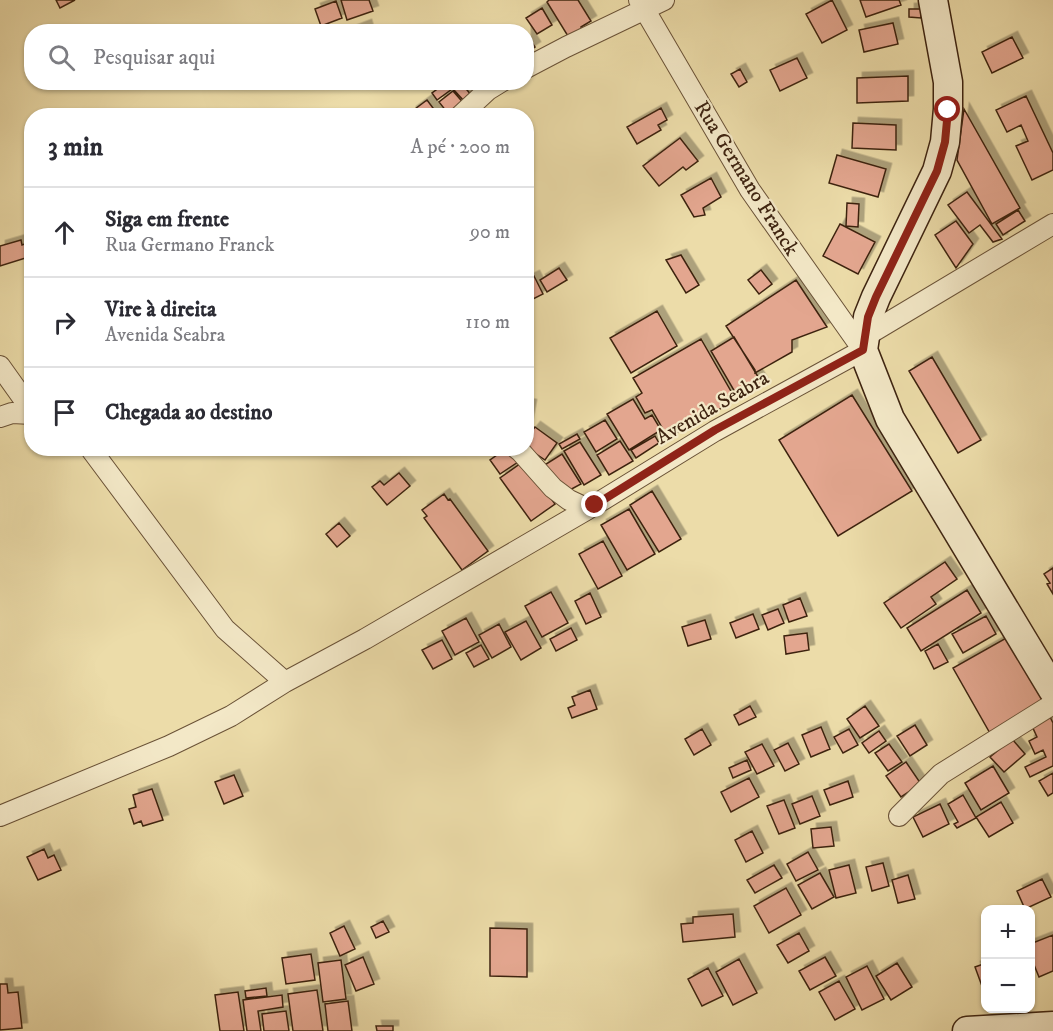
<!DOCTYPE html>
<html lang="pt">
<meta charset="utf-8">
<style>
:root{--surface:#fff;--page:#f7f7f7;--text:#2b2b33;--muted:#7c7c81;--line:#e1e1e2}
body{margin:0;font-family:"IM FELL DW Pica",serif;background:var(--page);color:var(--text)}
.controls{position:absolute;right:18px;bottom:18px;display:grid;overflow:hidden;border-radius:12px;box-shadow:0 2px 4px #0004}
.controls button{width:54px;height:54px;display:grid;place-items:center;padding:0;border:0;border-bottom:2px solid var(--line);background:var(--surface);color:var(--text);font:30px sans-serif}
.stop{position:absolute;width:18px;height:18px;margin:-14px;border:4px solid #8f2418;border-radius:50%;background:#fff}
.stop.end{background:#8f2418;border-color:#fff;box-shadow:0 2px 6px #0008}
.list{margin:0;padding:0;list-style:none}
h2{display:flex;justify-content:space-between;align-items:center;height:78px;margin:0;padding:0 24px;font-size:26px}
h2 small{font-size:20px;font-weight:400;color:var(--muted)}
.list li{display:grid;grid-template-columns:39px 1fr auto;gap:18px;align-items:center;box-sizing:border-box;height:90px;padding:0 24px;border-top:2px solid var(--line)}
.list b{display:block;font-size:22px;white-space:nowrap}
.list p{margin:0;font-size:20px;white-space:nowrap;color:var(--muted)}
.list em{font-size:20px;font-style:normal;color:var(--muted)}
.icon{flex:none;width:33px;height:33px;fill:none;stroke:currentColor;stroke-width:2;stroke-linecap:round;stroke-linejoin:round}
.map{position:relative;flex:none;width:1053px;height:1031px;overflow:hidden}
.search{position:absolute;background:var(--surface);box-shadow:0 2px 4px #0004;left:24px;top:24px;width:510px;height:66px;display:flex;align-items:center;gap:15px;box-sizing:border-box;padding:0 21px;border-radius:24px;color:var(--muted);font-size:22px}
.panel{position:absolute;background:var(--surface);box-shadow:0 2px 4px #0004;left:24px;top:108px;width:510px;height:348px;border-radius:24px}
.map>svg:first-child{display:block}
.building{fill:#e3a68f;stroke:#3e2411;stroke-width:1.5;filter:url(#shadow)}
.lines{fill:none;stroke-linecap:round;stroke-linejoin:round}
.street-casing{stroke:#6a5237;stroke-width:22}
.secondary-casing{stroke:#3e2411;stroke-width:31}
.street{stroke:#f3e8c7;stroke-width:20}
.secondary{stroke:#f3e8c7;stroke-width:28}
.route{stroke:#8f2418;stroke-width:8}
.labels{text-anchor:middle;stroke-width:4.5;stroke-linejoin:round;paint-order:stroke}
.street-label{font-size:21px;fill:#3e2411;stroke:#f3e8c7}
</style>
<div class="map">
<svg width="1053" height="1031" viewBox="0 0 1053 1031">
<defs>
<filter id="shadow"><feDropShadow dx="5.5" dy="-5.5" stdDeviation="0" flood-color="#0004"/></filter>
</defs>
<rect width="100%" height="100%" fill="#ecdca9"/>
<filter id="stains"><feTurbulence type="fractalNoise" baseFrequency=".00333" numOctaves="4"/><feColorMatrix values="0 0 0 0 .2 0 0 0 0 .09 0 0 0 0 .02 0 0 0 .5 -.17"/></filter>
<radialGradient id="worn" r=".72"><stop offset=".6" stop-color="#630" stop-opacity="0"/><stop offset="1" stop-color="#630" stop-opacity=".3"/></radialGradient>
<!-- building -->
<path class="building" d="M56,0H75L60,8Z
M341,0H369L373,11L347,20Z
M549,0H578L591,21L581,27L582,34L571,41L547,2Z
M832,0L847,30L822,43L806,14Z
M860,0H899L901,5L866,17Z
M336,1L342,18L321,26L315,9Z
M542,8L552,25L537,34L526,18Z
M909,9H921V18L909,17Z
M893,23L898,44L864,52L859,30Z
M366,25L368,32H348Z
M526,33L535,47L526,53Z
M1012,37L1023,58L992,73L982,52Z
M797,58L807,78L780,91L770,70Z
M740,69L747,82L739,87L731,74Z
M908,76V101L857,103V78Z
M447,82L452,89L437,100L432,93Z
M462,84L472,96L465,102L454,90Z
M453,91L466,106L454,116H450L439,102Z
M1026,96L1053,153V170L1032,180L1016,146L1028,141L1021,125L1007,132L996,110Z
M427,100L439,116H414L411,112Z
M661,108L667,120L658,125L661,130L637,144L627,127Z
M964,109L1020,208L992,224L957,160Z
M853,123L896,125V150L852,148Z
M680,138L698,161L686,170L683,167L659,186L643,166Z
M837,155L886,169L878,197L829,183Z
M711,178L721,197L703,208L705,215L694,217L681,195Z
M967,192L1002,239L993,242L980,225L969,233L948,205Z
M847,203L859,204L858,227L846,226Z
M1018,210L1025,221L1003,235L996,224Z
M956,221L973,244L956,268L935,235Z
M840,224L875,242L858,274L823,256Z
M21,240L22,245L30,242L32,256L0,266V246Z
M681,255L699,285L686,293L666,260Z
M559,268L567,280L547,292L540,280Z
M761,270L772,284L759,294L748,280Z
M534,276L543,294L531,300L526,291V280Z
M796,280L827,327L792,340V352L755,373V370L726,326Z
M657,311L677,346L631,373L610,338Z
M734,337L763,385L739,399L711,351Z
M701,339L736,400L668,438L652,410L645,413L636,397L642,393L633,378Z
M932,357L981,440L958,453L909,371Z
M852,395L912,491L838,536L779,440Z
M633,399L645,419L652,415L661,430L629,450L607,414Z
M526,404L531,405L527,427H526Z
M605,420L617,439L596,452L584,432Z
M535,427L557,443L545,460L526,447V438Z
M577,434L580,439L562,449L559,444Z
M655,436L659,443L636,458L631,450Z
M620,441L633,461L609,475L597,455Z
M580,442L601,475L584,485L564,451Z
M507,448L518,462L500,474L490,460Z
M562,454L581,484L566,492L543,466Z
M524,461L555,504L531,521L500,478Z
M399,473L410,486L387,505L372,487L380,481L384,485Z
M652,491L681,539L659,552L630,505Z
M444,494L448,500L450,499L488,551L462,570L424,518L427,516L422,510Z
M629,509L655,554L627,570L601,525Z
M339,523L350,536L337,547L326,534Z
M603,541L622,576L598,589L579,554Z
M945,562L957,579L931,597L936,604L901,628L884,603Z
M1053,568V594L1047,584L1050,583L1044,574Z
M967,590L981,613L921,651L907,628Z
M551,592L568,623L542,637L525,606Z
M590,593L601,617L586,624L575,601Z
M800,598L807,616L789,622L783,605Z
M778,609L784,623L768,630L762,615Z
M753,614L759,629L736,638L730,623Z
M986,616L996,634L963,653L952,634Z
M466,618L479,642L455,655L442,631Z
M705,620L711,639L688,646L682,627Z
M526,621L541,648L521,660L505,632Z
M499,624L511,647L492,658L479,635Z
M571,628L577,640L556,651L550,639Z
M807,633L809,650L786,654L784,636Z
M1008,637L1046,704L991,735L953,668Z
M442,640L452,659L433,669L422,650Z
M938,644L948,662L934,669L925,651Z
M481,645L489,659L474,667L466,653Z
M590,690L597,709L572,718L568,708L575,705L572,697Z
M750,706L756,717L739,725L734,715Z
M865,706L879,726L860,738L847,719Z
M1050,717L1053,723V766L1030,777L1025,767L1046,757L1043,750L1035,754L1029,741L1037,737L1032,726Z
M915,725L927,745L910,756L897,736Z
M821,727L830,749L811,757L802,735Z
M702,729L711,745L694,755L685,739Z
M849,729L858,745L843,753L834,737Z
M879,731L886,741L869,753L862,743Z
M1012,739L1025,754L1004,772L990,757Z
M788,743L799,764L785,771L774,750Z
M762,744L774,766L757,774L745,752Z
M889,744L902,762L888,771L875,753Z
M747,760L751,770L733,778L729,768Z
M906,762L921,784L901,797L886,776Z
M993,766L1009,793L981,810L965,783Z
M1053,773V793L1048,796L1039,781Z
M234,775L243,796L224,804L215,782Z
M749,778L759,797L731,812L721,792Z
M848,781L853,797L830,805L824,790Z
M152,789L163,820L143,826L141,821L134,824L129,809L136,807L133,795Z
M963,795L976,818L957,828L954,824L958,822L948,804Z
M812,796L820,816L800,824L792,804Z
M784,800L795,828L779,834L767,806Z
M1001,802L1013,823L989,837L976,817Z
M940,804L949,824L923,837L913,817Z
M831,827L834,846L813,848L811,829Z
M752,831L763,853L746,862L735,840Z
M44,849L48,858L54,855L61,870L38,880L27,857Z
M808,852L818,870L796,881L787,864Z
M883,863L889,886L872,891L866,867Z
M774,865L782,878L755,893L747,880Z
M849,865L856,893L836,898L829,870Z
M820,873L834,897L812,909L798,885Z
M908,875L915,899L898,903L892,880Z
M1042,879L1051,897L1025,909L1017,891Z
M786,888L801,915L769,933L754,906Z
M733,914L735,937L683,942L681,924L693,923V917Z
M383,921L389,932L376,938L371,927Z
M344,926L355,949L340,956L330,933Z
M490,928L527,929V977L490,976Z
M799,933L809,951L788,963L777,945Z
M1053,935V971L1039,977L1030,955V944Z
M311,954L315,980L286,984L282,958Z
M363,957L374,984L356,991L345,965Z
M825,957L836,976L810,990L799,971Z
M739,959L757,993L733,1005L716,972Z
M341,960L346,999L323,1002L318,963Z
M897,963L912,987L891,1000L876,976Z
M986,963V997L975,967Z
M867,966L884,999L862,1010L846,977Z
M708,968L723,996L702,1006L688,979Z
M839,981L855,1009L835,1020L819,992Z
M0,984H7L8,993L18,992L22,1028L0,1030Z
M266,988L267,996L246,998L245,991Z
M317,990L323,1031H293L288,994Z
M238,992L244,1031H220L215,995Z
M282,995L283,1007L258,1011L261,1031H247L243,1000Z
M348,1001L352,1031H328L325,1004Z
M286,1011L289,1031H264L262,1014Z
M376,1026H393V1031H377Z"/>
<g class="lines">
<!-- street casing -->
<g class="street-casing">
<path id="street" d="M526,68L566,47L664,0
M460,116L488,90L501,82
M864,337L1053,224
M0,366L32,411
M0,417L12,413L32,414
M90,448L225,629L285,682
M516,448L521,452L553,488L569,500L588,509
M0,816L169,746L231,716L285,682L365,639L588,509L715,431L863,350L750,190L639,0
M899,816L941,774L1053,704"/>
</g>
<!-- secondary casing -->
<g class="secondary-casing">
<path id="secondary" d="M933,0L948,82V109L945,142L937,171L876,297L868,317L863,350L890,419L1053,690
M967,1031L1053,1026"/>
</g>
<!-- street -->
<use href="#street" class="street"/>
<!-- secondary -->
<use href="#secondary" class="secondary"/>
</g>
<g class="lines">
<!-- route -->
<path class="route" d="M595,505L715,430L863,350L868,317L876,297L937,171L945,142L948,110"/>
</g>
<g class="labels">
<!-- street labels -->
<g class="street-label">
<text transform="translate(747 178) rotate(58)" y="7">Rua Germano Franck</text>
<text transform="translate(712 407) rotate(-30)" y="7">Avenida Seabra</text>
</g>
</g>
<rect width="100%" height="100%" filter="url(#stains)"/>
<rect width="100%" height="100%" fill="url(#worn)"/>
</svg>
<div class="controls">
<button>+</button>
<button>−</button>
</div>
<div class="stop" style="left:948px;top:110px"></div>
<div class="stop end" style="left:595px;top:505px"></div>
<div class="search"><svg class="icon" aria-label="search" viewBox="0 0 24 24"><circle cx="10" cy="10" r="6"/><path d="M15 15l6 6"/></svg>Pesquisar aqui</div>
<section class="panel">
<h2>3 min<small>A pé · 200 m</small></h2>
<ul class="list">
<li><svg class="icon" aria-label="ahead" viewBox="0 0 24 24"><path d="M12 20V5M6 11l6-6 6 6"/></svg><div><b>Siga em frente</b><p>Rua Germano Franck</p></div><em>90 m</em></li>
<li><svg class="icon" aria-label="right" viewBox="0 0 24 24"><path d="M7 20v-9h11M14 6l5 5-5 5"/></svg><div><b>Vire à direita</b><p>Avenida Seabra</p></div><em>110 m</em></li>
<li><svg class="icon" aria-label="arrive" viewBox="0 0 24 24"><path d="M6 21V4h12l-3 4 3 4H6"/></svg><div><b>Chegada ao destino</b></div></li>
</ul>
</section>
</div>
